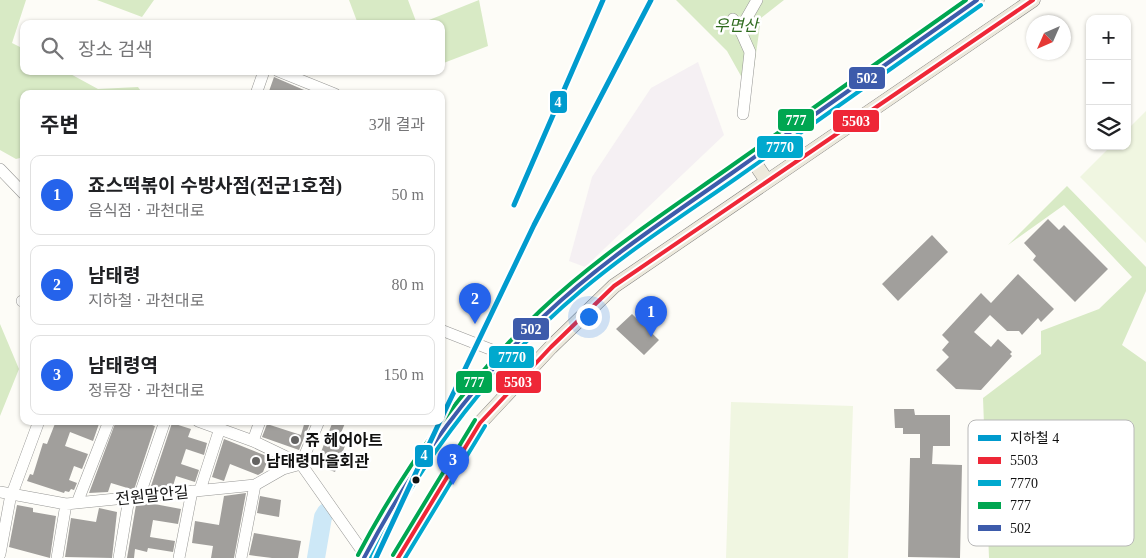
<!DOCTYPE html>
<html lang="ko">
<meta charset="utf-8">
<style>
:root{--surface:#fff;--page:#f2f2f2;--text:#202124;--muted:#757577;--line:#e0e0e0;--accent:#2563eb}
body{margin:0;font-family:"Times New Roman","Noto Sans KR",serif;background:var(--page);color:var(--text)}
.controls{position:absolute;right:15px;top:15px;display:grid;overflow:hidden;border-radius:10px;box-shadow:0 1px 4px #0004}
.controls button{width:45px;height:45px;display:grid;place-items:center;padding:0;border:0;border-bottom:1px solid var(--line);background:var(--surface);color:var(--text);font:25px sans-serif}
.compass{position:absolute;left:1026px;top:15px;width:45px;height:45px;border-radius:50%;background:var(--surface);box-shadow:0 1px 4px #0004;rotate:225deg}
.you{position:absolute;left:588px;top:316px;width:18px;height:18px;margin:-12px;border:4px solid #fff;border-radius:50%;background:#1a73e8;box-shadow:0 0 0 8px #1a73e833}
.badge{display:grid;place-items:center;width:32px;height:32px;border-radius:50%;background:var(--accent);color:#fff;font-size:16px;font-weight:700}
.pin{position:absolute;translate:-50% -41px;filter:drop-shadow(0 1px 2px #0008)}
.pin::after{content:'';position:absolute;top:26px;width:18px;height:15px;background:inherit;clip-path:polygon(0 0,100% 0,50% 100%)}
.list{margin:0;padding:0;list-style:none}
h2{display:flex;justify-content:space-between;align-items:center;height:65px;margin:0;padding:0 20px;font-size:21px}
h2 small{font-size:16px;font-weight:400;color:var(--muted)}
.list li{display:grid;grid-template-columns:32px 1fr auto;gap:15px;align-items:center;box-sizing:border-box;height:80px;margin:0 10px 10px;padding:0 10px;border:1px solid var(--line);border-radius:10px}
.list b{display:block;font-size:19px;white-space:nowrap}
.list p{margin:0;font-size:16px;white-space:nowrap;color:var(--muted)}
.list em{font-size:16px;font-style:normal;color:var(--muted)}
.icon{flex:none;width:28px;height:28px;fill:none;stroke:currentColor;stroke-width:2;stroke-linecap:round;stroke-linejoin:round}
.map{position:relative;flex:none;width:1146px;height:558px;overflow:hidden}
.search{position:absolute;background:var(--surface);box-shadow:0 1px 4px #0004;left:20px;top:20px;width:425px;height:55px;display:flex;align-items:center;gap:12px;box-sizing:border-box;padding:0 18px;border-radius:10px;color:var(--muted);font-size:19px}
.panel{position:absolute;background:var(--surface);box-shadow:0 1px 4px #0004;left:20px;top:90px;width:425px;height:335px;border-radius:10px}
.map>svg:first-child{display:block}
.industrial{fill:#f5f0f3}
.forest{fill:#d8eac5}
.pitch{fill:#f0f6e1}
.lines{fill:none;stroke-linecap:round;stroke-linejoin:round}
.river{stroke:#cde8f7;stroke-width:18}
.building{fill:#a19f9c}
.minor-casing{stroke:#979795;stroke-width:12}
.major-casing{stroke:#858482;stroke-width:15}
.minor{stroke:#fffffe;stroke-width:11}
.major{stroke:#ede9dc;stroke-width:14}
.bus-1-casing{stroke:#fff;stroke-width:8}
.bus-2-casing{stroke:#fff;stroke-width:8}
.bus-3-casing{stroke:#fff;stroke-width:8}
.bus-4-casing{stroke:#fff;stroke-width:8}
.bus-1{stroke:#ee2737;stroke-width:4}
.bus-2{stroke:#00a9ce;stroke-width:4}
.bus-3{stroke:#00a651;stroke-width:4}
.bus-4{stroke:#3d5bab;stroke-width:4}
.metro-1-casing{stroke:#fff;stroke-width:9}
.metro-1{stroke:#009bce;stroke-width:5}
.poi-dot{fill:#646362;stroke:#fff;stroke-width:2}
.bus-dot{fill:#111;stroke:#fff;stroke-width:2}
.labels{text-anchor:middle;stroke-width:5;stroke-linejoin:round;paint-order:stroke}
.park-label{font-size:16px;font-style:italic;fill:#2f6b1f;stroke:#fff}
.poi-label{font-size:16px;font-weight:bold;fill:#111;stroke:#fff;text-anchor:start}
.street-label{font-size:16px;fill:#111;stroke:#fff}
.key{fill:#fff;stroke:#b8b8b8;stroke-width:1}
.key-label{font-size:14px;fill:#111}
.line-badge{stroke:#fff;stroke-width:2}
.badge-label{font-size:14px;text-anchor:middle;font-weight:bold;fill:#fff}
</style>
<div class="map">
<svg width="1146" height="558" viewBox="0 0 1146 558">
<rect width="100%" height="100%" fill="#fdfcf7"/>
<!-- industrial -->
<path class="industrial" d="M698,62L724,135L585,267L569,261L592,177L651,88Z"/>
<!-- forest -->
<path class="forest" d="M0,0H26L12,43L24,49V71H65L98,89L138,87L143,94H24V157L16,159L0,150Z
M97,0H154L142,17Z
M349,0H408L417,24H358Z
M479,0L488,46L441,64V24H419Z
M676,0H784L761,18L754,68L741,76L727,51Z
M1067,186L1146,267V291L1122,345L1146,362V558H989L983,398L1041,354V331L1099,309L1132,277L1064,205L1008,245Z
M0,324L19,369L0,416Z"/>
<!-- pitch -->
<path class="pitch" d="M1146,111V243L1080,177L1111,146H1127V130Z
M731,402L853,406L848,558H726Z"/>
<g class="lines">
<!-- river -->
<path class="river" d="M316,558L323,517L326,512"/>
</g>
<!-- building -->
<path class="building" d="M274,77L311,93V94H268Z
M1048,219L1059,230L1064,225L1108,269L1075,302L1033,260L1036,256L1024,243Z
M932,235L948,252L898,301L882,284Z
M1018,274L1054,309L1041,322L1038,318L1022,335L1019,331H1007L990,315L974,332L991,347L998,339L1012,352L1010,354L1012,356L981,390L956,389L936,370L949,357L942,350L949,342L942,335L981,293L991,303Z
M632,314L659,340L644,355L616,329Z
M894,409H914L915,415H950V446H933L932,464L962,465L960,558L908,557L910,458H920V434H903V428H895Z
M56,421H100L93,441L70,432L65,446L88,454L82,469L74,466L69,480L77,483L74,490L71,489L69,492L65,491L64,493L27,481L30,474L33,475L43,443L47,444Z
M116,421H141L155,426L134,490L111,483L108,492L89,493Z
M305,421H311L299,450L262,437L267,424L301,435Z
M333,421H346L340,435L348,438L335,472L316,465Z
M172,423L191,429L188,437L207,443L204,455L186,449L181,464L199,470L195,482L176,476L173,486L156,487L151,486Z
M224,439L269,457L263,472L258,475L230,464L224,481L212,477Z
M246,493L234,558H211L213,546L192,543L195,521L219,525L224,496Z
M260,496L281,500L279,517L257,513Z
M149,503L181,509L178,524L153,520L150,537L175,541L173,552L148,548L147,552L135,549L134,558H127L136,505Z
M17,505L33,508V512L56,516L50,558L9,547Z
M99,508L117,512L112,558L65,557L71,518L96,522Z
M254,533L301,541L298,558H272L249,555Z"/>
<g class="lines">
<!-- minor casing -->
<g class="minor-casing">
<path id="minor" d="M733,19L742,34
M278,71L335,94
M256,94L264,71
M743,114L750,52L742,34L745,21L757,0
M0,169L24,194
M22,301H24
M441,330L505,355
M198,421L253,441L301,464L365,555
M253,441L260,421
M301,464L319,421
M200,490L220,428
M0,492L66,504L255,485L283,469L301,464
M12,494L39,421
M139,497L165,421
M77,503L109,421
M0,554L11,494
M57,558L66,504
M119,558L129,498
M179,558L192,491
M241,558L255,485"/>
</g>
<!-- major casing -->
<g class="major-casing">
<path id="major" d="M752,159L767,181
M364,558C413,457 491,360 576,287C623,247 681,209 732,173C813,115 895,58 977,0
M398,558L480,423L551,347L614,286L1033,0"/>
</g>
<!-- minor -->
<use href="#minor" class="minor"/>
<!-- major -->
<use href="#major" class="major"/>
<!-- bus-1 casing -->
<g class="bus-1-casing">
<path id="bus-1" d="M398,558L480,423L551,347L614,286L1033,0"/>
</g>
<!-- bus-2 casing -->
<g class="bus-2-casing">
<path id="bus-2" d="M371,558C424,457 494,364 582,290C631,249 685,214 738,177C819,119 900,62 981,5
M405,558L485,426"/>
</g>
<!-- bus-3 casing -->
<g class="bus-3-casing">
<path id="bus-3" d="M358,555C406,464 466,382 540,311C597,257 663,214 727,169C807,113 886,56 966,0
M393,555L475,420"/>
</g>
<!-- bus-4 casing -->
<g class="bus-4-casing">
<path id="bus-4" d="M364,558C411,468 470,386 544,316C602,261 668,218 732,173C814,115 895,58 977,0"/>
</g>
<!-- bus-1 -->
<use href="#bus-1" class="bus-1"/>
<!-- bus-2 -->
<use href="#bus-2" class="bus-2"/>
<!-- bus-3 -->
<use href="#bus-3" class="bus-3"/>
<!-- bus-4 -->
<use href="#bus-4" class="bus-4"/>
<!-- metro-1 casing -->
<g class="metro-1-casing">
<path id="metro-1" d="M514,205L603,0
M441,419L534,225L651,0
M376,558L440,421"/>
</g>
<!-- metro-1 -->
<use href="#metro-1" class="metro-1"/>
</g>
<!-- markers -->
<g class="poi-dot">
<circle cx="295" cy="440" r="5"/>
<circle cx="256" cy="461" r="5"/>
</g>
<circle class="bus-dot" cx="416" cy="480" r="4.5"/>
<g class="labels">
<!-- park labels -->
<g class="park-label">
<text x="736" y="31">우면산</text>
</g>
<!-- poi labels -->
<g class="poi-label">
<text x="305" y="446">쥬 헤어아트</text>
<text x="266" y="467">남태령마을회관</text>
</g>
<!-- street labels -->
<g class="street-label">
<text transform="translate(152 495) rotate(-6)" y="6">전원말안길</text>
</g>
</g>
<!-- legend -->
<rect x="968" y="420" width="166" height="126" rx="8" class="key"/>
<rect x="978" y="435" width="23" height="6" fill="#009bce"/>
<rect x="978" y="457" width="23" height="7" fill="#ee2737"/>
<rect x="978" y="480" width="23" height="6" fill="#00a9ce"/>
<rect x="978" y="502" width="23" height="7" fill="#00a651"/>
<rect x="978" y="525" width="23" height="6" fill="#3d5bab"/>
<g class="key-label">
<text x="1010" y="443">지하철 4</text>
<text x="1010" y="465">5503</text>
<text x="1010" y="488">7770</text>
<text x="1010" y="510">777</text>
<text x="1010" y="533">502</text>
</g>
<g class="line-badge">
<rect x="848" y="66" width="38" height="24" rx="5" fill="#3d5bab"/>
<rect x="549" y="90" width="19" height="24" rx="5" fill="#009bce"/>
<rect x="777" y="108" width="38" height="24" rx="5" fill="#00a651"/>
<rect x="832" y="109" width="48" height="24" rx="5" fill="#ee2737"/>
<rect x="756" y="135" width="48" height="24" rx="5" fill="#00a9ce"/>
<rect x="512" y="317" width="38" height="24" rx="5" fill="#3d5bab"/>
<rect x="488" y="345" width="47" height="24" rx="5" fill="#00a9ce"/>
<rect x="495" y="370" width="47" height="24" rx="5" fill="#ee2737"/>
<rect x="455" y="370" width="38" height="24" rx="5" fill="#00a651"/>
<rect x="414" y="444" width="20" height="24" rx="5" fill="#009bce"/>
</g>
<g class="badge-label">
<text x="867" y="83">502</text>
<text x="558" y="107">4</text>
<text x="796" y="125">777</text>
<text x="856" y="126">5503</text>
<text x="780" y="152">7770</text>
<text x="531" y="334">502</text>
<text x="512" y="362">7770</text>
<text x="518" y="387">5503</text>
<text x="474" y="387">777</text>
<text x="424" y="460">4</text>
</g>
</svg>
<div class="controls">
<button>+</button>
<button>−</button>
<button><svg class="icon" aria-label="layers" viewBox="0 0 24 24"><path d="M12 4l9 5-9 5-9-5zM3 14l9 5 9-5"/></svg></button>
</div>
<svg class="compass" viewBox="-18 -18 36 36"><path d="M0-13l5 13h-10z" fill="#e53935"/><path d="M0 13l5-13h-10z" fill="#757577"/></svg>
<div class="you"></div>
<div class="pin badge" style="left:651px;top:337px">1</div>
<div class="pin badge" style="left:475px;top:324px">2</div>
<div class="pin badge" style="left:453px;top:485px">3</div>
<div class="search"><svg class="icon" aria-label="search" viewBox="0 0 24 24"><circle cx="10" cy="10" r="6"/><path d="M15 15l6 6"/></svg>장소 검색</div>
<section class="panel">
<h2>주변<small>3개 결과</small></h2>
<ul class="list">
<li><span class="badge">1</span><div><b>죠스떡볶이 수방사점(전군1호점)</b><p>음식점 · 과천대로</p></div><em>50 m</em></li>
<li><span class="badge">2</span><div><b>남태령</b><p>지하철 · 과천대로</p></div><em>80 m</em></li>
<li><span class="badge">3</span><div><b>남태령역</b><p>정류장 · 과천대로</p></div><em>150 m</em></li>
</ul>
</section>
</div>
